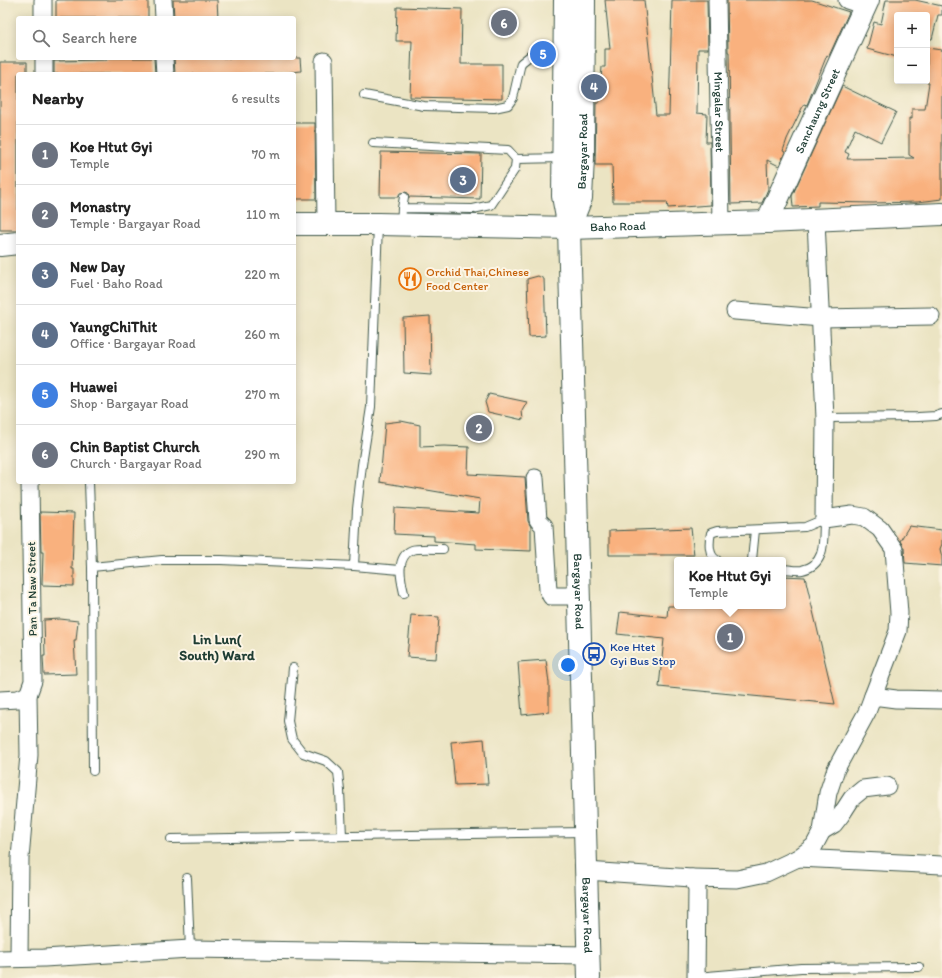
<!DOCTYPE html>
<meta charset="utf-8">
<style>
:root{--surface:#fff;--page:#f6f6f6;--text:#222;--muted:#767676;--line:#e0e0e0;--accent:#0b8043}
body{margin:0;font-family:Itim,sans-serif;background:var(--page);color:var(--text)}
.controls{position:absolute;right:12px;top:12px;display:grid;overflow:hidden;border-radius:4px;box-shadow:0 2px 10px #0003}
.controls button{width:36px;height:36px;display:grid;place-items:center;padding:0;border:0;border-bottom:1px solid var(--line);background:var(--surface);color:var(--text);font:20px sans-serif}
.you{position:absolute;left:568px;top:665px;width:14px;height:14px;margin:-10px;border:3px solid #fff;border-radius:50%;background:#1a73e8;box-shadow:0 0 0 6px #1a73e833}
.badge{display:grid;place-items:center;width:26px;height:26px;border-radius:50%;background:var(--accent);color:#fff;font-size:13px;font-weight:700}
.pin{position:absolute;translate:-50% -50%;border:2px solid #fff;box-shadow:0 1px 4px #0006}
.popup{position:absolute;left:674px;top:557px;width:112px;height:52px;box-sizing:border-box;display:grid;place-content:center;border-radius:4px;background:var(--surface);filter:drop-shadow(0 1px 3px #0005);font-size:13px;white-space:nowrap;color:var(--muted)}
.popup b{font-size:15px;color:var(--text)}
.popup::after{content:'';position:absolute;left:50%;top:100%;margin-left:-8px;border:8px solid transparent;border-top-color:var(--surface)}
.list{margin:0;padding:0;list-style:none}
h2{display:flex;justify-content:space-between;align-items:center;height:52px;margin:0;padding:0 16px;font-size:17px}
h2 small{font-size:13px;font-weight:400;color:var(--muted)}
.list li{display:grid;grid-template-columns:26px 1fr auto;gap:12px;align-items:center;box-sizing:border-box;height:60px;padding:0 16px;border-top:1px solid var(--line)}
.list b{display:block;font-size:15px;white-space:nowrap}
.list p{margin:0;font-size:13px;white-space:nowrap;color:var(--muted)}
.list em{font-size:13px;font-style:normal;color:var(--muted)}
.icon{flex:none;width:22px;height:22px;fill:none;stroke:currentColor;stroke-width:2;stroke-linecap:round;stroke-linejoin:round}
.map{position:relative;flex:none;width:942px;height:978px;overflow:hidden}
.search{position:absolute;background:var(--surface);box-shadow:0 2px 10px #0003;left:16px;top:16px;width:280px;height:44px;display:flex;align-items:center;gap:10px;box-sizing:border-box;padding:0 14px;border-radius:4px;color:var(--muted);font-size:15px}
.panel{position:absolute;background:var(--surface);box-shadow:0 2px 10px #0003;left:16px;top:72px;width:280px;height:412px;border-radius:4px}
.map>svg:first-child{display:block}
.building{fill:#f9b17e}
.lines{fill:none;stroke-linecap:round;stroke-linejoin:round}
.lane-casing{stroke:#3e5649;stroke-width:10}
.street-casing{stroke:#3e5649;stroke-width:19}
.secondary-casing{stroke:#3e5649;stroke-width:24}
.primary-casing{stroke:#3e5649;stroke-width:24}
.lane{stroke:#fff;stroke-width:8}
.street{stroke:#fff;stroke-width:17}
.secondary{stroke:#fff;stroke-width:22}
.primary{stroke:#fff;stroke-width:22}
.labels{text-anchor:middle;stroke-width:4;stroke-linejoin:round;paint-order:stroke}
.street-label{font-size:12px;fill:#1f3d34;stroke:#fcf5e5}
.food-label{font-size:12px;fill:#c56008;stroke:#fcf5e5;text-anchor:start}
.transit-label{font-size:12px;fill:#164399;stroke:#fcf5e5;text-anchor:start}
.quarter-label{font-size:14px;font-weight:bold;fill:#1f3d34;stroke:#fcf5e5}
</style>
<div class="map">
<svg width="942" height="978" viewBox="0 0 942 978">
<rect width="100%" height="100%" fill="#fcf5e5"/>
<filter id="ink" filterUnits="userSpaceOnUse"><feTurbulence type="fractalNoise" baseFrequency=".025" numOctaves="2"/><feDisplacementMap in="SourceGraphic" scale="8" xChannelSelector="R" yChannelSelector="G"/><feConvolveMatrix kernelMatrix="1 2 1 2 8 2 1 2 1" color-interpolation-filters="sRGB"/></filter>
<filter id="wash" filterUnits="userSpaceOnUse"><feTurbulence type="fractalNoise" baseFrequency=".012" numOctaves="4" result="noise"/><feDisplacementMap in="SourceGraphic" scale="16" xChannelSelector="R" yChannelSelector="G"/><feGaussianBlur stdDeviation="0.9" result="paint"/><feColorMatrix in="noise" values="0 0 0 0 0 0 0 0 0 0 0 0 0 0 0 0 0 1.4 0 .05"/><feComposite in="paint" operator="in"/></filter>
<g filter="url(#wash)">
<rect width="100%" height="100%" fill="#ebe4c3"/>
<g id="blocks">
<!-- building -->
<path class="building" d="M56,0H148V18H56Z
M173,0H217L218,18H174Z
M605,0H644L656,115H669L672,0H707L708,49H698L697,113L707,114L706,142H710L711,205L668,208L667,202H613L612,165H595L596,103H599L602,67H605V49H610Z
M727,0H812L849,12L829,56L827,55L807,105L804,104L787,139L783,151L785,152L779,166L767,160L768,189L762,203L731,204L729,52H728Z
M886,0H915L942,6V15H938L932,39H927V15H897V57L867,49L874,22L881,24Z
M397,7L462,9L461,64H502V99L410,97L412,41H396Z
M927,48L942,50V199L918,202L873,203L818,202V206L793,207L792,196L842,86L896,112L881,142L855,129L845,152L849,154L847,159L914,158L909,155V118L912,119V109H925L929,83H927Z
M107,58H154L155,74H54V61L107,60Z
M174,58H300L301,71L275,74H175Z
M0,62H27V74H18V230H0Z
M294,123H315L316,199H294Z
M381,152L481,154L480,199L409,197L408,193L405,192L400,193L398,197H380Z
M538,276L544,279L546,336L529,337L527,279Z
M430,316L431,375L404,373L403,318Z
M489,394L527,402L522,411L523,420L488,412L485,402Z
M401,421L420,425V447L444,446L469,447L468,474L525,477L528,521L531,527V551L476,549V544L434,541V536L394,534L395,508L479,513L480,499L380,482L385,423Z
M40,512L74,513L72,569H74V586L42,585L43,552H41Z
M909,526L942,530V544L940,549L942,557V566L905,563L904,548L900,541Z
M691,528L694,555H609V531Z
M783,576L805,577L835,704L659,687L664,639L617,634L620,612L667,617L668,606H783Z
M411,615L439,617L436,659L407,657Z
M60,619L78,621L76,640H74L76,674L44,675L43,656H45L44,620Z
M546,660L549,683V712L522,715L518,662Z
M484,739L488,784L455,785L451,742Z"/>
</g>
</g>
<g filter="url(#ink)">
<use href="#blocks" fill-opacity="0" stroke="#3e5649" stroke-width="1"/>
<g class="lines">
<!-- lane casing -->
<g class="lane-casing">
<path id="lane" d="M364,95L424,106L494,108L508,105L513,98L521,63L531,55H563
M373,143L508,150L516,159L515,169L491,205L473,209L402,208L401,225
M516,159L563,158
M402,208L404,197
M825,418L918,417L936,416L942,414
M89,482L92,567L93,771
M717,560C708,556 709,541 711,533L717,531L805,527L824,519C823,539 827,565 802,570C796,571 789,569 783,569
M752,560L755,530
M354,566L357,509L362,465L371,407L378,225
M92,567L162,560H221L354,566L400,570
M404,593C401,580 395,557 412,550C417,548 436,549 443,549
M293,668L288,721L292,739L303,753L326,761L338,772L340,791L342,836
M171,839L584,832
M187,878L190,949
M696,977L801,968L919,967"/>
</g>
<!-- street casing -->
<g class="street-casing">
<g id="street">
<path d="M43,0V18"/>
<path d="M163,0L164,18"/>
<path id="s1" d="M717,0L721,223"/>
<path d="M847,0L865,6"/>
<path d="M44,58V74"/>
<path d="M164,58L165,74"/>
<path d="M324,61L326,224"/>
<path d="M816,220L825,418L824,519L852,515L864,517L880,529L894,549L899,613L898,631L873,696"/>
<path d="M735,311L821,318L931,316"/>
<path d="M535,478L538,520L544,526L548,590L551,596H579"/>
<path d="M0,700L18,699L28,695"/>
<path d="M822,831L834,824L841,815L852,798L863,789L887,786"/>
<path d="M798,858L942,865"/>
<path d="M586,871L692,878"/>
<path d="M19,958L20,858L29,755L28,695L33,681L30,482"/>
<path d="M0,959L44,958L190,949L588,955"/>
<path d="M696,978L697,888L692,878L737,879L766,873L798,858L814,846L822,831L828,793L836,769L867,712L873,696L896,699L942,700"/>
</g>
</g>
<!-- secondary casing -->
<g class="secondary-casing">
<g id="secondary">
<path id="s2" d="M767,222L868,0"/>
<path id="s3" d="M294,224H378L569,228L767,222L942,214"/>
<path d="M0,245L18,243"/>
</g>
</g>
<!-- primary casing -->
<g class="primary-casing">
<g id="primary">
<path id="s4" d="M565,0L563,196L569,228L589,978"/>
<path id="s5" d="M569,228L581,198L583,158L584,0"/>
</g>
</g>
<!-- lane -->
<use href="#lane" class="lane"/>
<!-- street -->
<use href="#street" class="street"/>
<!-- secondary -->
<use href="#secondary" class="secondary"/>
<!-- primary -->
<use href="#primary" class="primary"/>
</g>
</g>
<!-- icons -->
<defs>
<g id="restaurant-ring" transform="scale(1.15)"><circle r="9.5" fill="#fcf5e5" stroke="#e8710a" stroke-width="1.5"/><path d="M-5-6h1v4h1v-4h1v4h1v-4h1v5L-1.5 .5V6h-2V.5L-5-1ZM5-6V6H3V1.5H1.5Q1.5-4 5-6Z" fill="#e8710a"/></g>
<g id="bus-ring" transform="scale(1.15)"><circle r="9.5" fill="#fcf5e5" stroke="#1a4fb4" stroke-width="1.5"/><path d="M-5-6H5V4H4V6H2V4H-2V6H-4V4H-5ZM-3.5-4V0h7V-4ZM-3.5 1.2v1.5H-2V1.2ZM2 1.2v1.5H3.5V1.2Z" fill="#1a4fb4"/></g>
</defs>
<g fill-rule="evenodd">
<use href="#restaurant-ring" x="410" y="279"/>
<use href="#bus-ring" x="594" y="654"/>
</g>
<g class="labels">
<!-- street labels -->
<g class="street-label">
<text dy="4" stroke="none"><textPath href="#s2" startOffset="122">Sanchaung Street</textPath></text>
<text dy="4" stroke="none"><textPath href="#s1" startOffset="112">Mingalar Street</textPath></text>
<text dy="4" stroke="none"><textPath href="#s5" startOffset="79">Bargayar Road</textPath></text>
<text dy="4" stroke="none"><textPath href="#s3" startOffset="324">Baho Road</textPath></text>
<text transform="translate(32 589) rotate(-91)" y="4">Pan Ta Naw Street</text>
<text dy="4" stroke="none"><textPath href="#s4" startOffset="592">Bargayar Road</textPath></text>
<text dy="4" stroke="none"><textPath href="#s4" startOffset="916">Bargayar Road</textPath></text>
</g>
<!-- food labels -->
<g class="food-label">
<text x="426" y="276">Orchid Thai,Chinese<tspan x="426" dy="14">Food Center</tspan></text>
</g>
<!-- transit labels -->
<g class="transit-label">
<text x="610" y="651">Koe Htet<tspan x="610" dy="14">Gyi Bus Stop</tspan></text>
</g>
<!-- quarter labels -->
<g class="quarter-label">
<text x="217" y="644">Lin Lun(<tspan x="217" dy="16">South) Ward</tspan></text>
</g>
</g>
</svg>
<div class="controls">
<button>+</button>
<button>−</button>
</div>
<div class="you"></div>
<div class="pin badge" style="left:730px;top:637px;background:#6b7280">1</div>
<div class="popup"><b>Koe Htut Gyi</b>Temple</div>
<div class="pin badge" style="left:479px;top:428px;background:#6b7280">2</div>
<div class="pin badge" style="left:463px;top:180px;background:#5c6f8a">3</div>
<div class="pin badge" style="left:594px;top:87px;background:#5c6f8a">4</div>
<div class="pin badge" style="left:543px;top:54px;background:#3f7fe0">5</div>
<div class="pin badge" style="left:504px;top:23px;background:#6b7280">6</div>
<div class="search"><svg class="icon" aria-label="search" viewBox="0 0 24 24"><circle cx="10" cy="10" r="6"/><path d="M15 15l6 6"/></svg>Search here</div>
<section class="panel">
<h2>Nearby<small>6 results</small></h2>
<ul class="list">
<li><span class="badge" style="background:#6b7280">1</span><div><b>Koe Htut Gyi</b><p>Temple</p></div><em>70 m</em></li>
<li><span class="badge" style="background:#6b7280">2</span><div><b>Monastry</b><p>Temple · Bargayar Road</p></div><em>110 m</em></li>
<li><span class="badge" style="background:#5c6f8a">3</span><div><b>New Day</b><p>Fuel · Baho Road</p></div><em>220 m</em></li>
<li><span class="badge" style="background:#5c6f8a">4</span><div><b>YaungChiThit</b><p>Office · Bargayar Road</p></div><em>260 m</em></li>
<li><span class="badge" style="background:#3f7fe0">5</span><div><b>Huawei</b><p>Shop · Bargayar Road</p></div><em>270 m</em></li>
<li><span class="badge" style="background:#6b7280">6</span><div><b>Chin Baptist Church</b><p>Church · Bargayar Road</p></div><em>290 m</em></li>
</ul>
</section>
</div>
